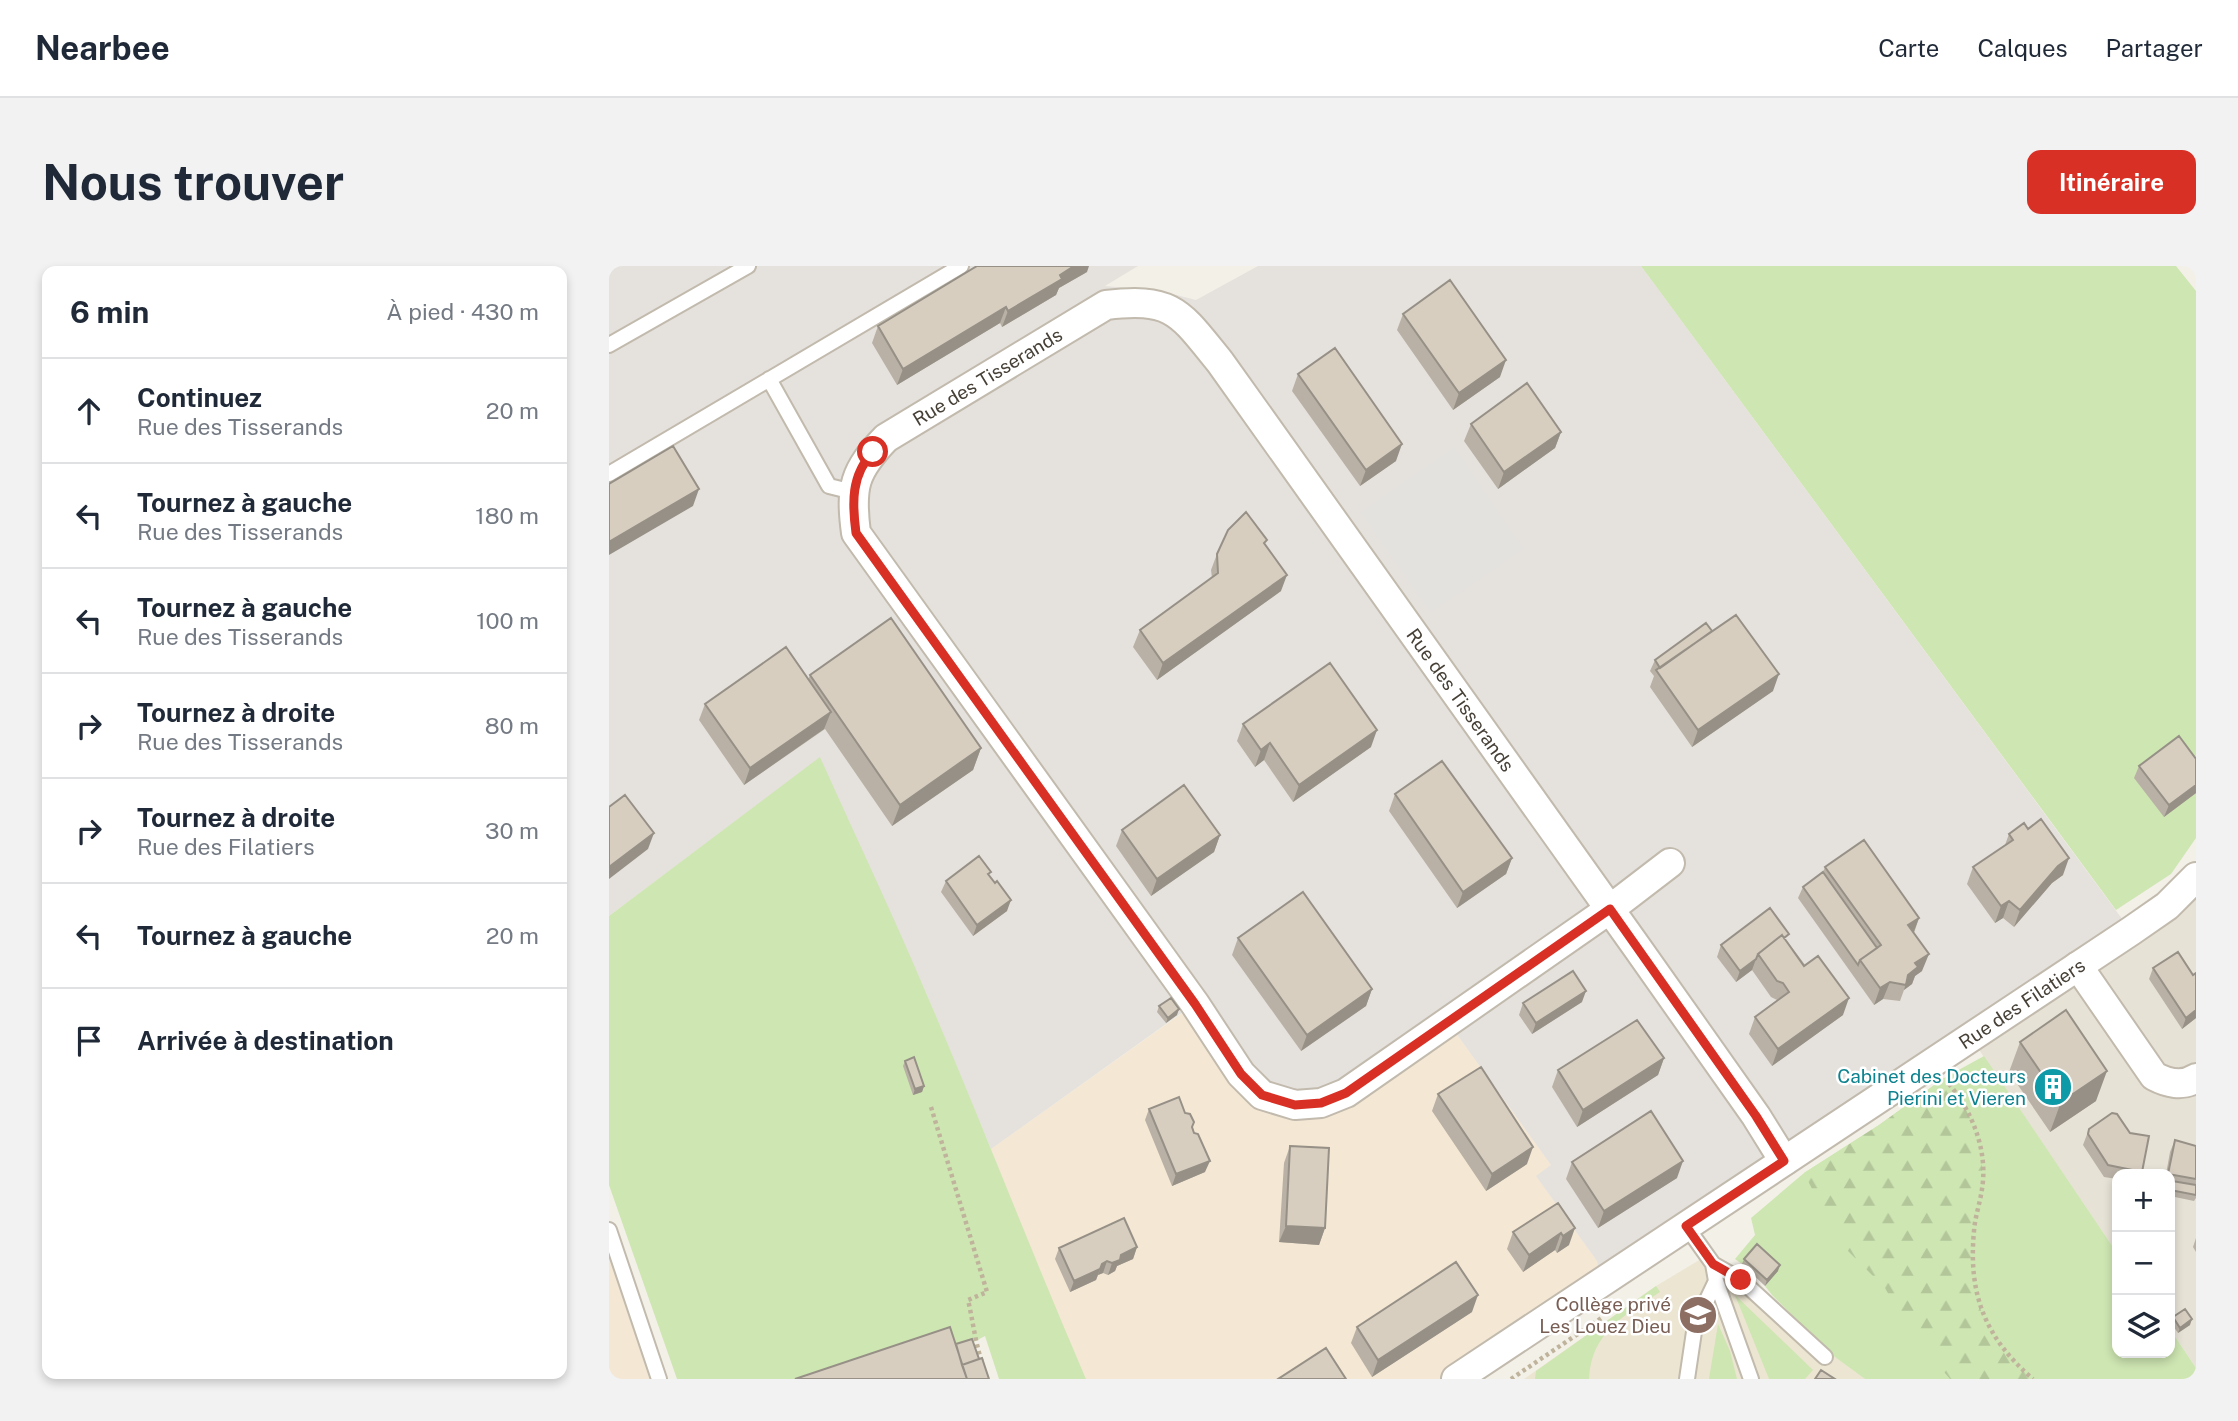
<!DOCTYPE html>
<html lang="fr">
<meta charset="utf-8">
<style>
:root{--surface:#fff;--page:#f2f2f3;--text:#1f2937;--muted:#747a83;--line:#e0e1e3;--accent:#d93025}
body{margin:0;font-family:"Public Sans",sans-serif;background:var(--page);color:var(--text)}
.controls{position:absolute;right:21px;bottom:21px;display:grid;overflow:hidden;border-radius:14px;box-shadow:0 4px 10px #0003}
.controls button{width:63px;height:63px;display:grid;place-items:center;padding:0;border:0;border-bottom:2px solid var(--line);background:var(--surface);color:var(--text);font:35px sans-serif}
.stop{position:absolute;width:21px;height:21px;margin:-16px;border:5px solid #d93025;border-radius:50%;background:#fff}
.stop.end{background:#d93025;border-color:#fff;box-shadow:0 2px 7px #0008}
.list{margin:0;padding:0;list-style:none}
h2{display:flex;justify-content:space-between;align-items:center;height:91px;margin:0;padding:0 28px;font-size:30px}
h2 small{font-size:23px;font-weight:400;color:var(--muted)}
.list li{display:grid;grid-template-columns:46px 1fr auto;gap:21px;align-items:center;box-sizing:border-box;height:105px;padding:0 28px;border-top:2px solid var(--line)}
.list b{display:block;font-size:26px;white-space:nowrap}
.list p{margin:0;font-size:23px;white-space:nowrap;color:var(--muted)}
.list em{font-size:23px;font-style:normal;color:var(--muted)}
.icon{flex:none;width:38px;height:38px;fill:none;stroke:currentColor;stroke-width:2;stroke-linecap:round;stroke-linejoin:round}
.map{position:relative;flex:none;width:1587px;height:1113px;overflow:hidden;border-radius:14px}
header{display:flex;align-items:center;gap:42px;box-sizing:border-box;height:98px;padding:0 35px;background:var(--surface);border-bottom:2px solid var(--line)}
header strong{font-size:33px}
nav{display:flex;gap:38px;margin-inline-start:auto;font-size:24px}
.intro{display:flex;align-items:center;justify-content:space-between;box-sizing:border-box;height:168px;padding:0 42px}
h1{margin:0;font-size:49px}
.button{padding:18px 32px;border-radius:14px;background:var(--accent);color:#fff;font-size:24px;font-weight:700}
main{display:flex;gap:42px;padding:0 42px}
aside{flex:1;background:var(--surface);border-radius:14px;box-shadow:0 4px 10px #0003}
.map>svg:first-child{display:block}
.residential{fill:#e7e2d6}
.commercial{fill:#f4e7d4}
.industrial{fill:#e5e1dc}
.education{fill:#ece5d2}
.green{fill:#cee6b2}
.forest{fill:url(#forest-firs)}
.parking{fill:#e4e2df}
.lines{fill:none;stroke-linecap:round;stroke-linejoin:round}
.lane-casing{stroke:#c1baad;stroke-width:18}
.street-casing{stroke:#c1baad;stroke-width:32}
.path{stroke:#bfb39c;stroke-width:4.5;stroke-dasharray:3.5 3.5;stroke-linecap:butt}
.lane{stroke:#fff;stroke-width:14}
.street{stroke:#fff;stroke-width:28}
.wall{fill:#b9b1a5}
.shaded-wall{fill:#969086}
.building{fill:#d7cec0;stroke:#969086;stroke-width:2}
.route{stroke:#d93025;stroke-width:9}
.labels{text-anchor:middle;stroke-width:5;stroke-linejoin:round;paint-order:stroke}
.street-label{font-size:19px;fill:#464037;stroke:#fff}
.culture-label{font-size:19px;fill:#0d838f;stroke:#fff;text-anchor:end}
.education-label{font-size:19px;fill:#785e54;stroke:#fff;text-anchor:end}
</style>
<header>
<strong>Nearbee</strong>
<nav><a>Carte</a><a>Calques</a><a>Partager</a></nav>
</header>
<div class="intro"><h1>Nous trouver</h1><a class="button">Itinéraire</a></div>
<main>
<aside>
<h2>6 min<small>À pied · 430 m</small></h2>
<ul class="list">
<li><svg class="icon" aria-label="ahead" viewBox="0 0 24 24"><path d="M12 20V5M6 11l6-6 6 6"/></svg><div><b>Continuez</b><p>Rue des Tisserands</p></div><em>20 m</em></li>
<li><svg class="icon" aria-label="left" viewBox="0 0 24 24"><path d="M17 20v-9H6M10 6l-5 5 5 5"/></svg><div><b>Tournez à gauche</b><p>Rue des Tisserands</p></div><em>180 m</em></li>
<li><svg class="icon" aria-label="left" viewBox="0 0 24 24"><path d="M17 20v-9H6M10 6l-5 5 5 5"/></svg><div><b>Tournez à gauche</b><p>Rue des Tisserands</p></div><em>100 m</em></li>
<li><svg class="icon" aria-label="right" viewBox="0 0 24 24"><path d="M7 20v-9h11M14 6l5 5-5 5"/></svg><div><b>Tournez à droite</b><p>Rue des Tisserands</p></div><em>80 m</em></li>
<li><svg class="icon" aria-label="right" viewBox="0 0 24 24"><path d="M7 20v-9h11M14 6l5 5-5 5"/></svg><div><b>Tournez à droite</b><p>Rue des Filatiers</p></div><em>30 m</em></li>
<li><svg class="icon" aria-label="left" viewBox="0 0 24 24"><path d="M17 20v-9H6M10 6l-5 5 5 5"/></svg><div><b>Tournez à gauche</b></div><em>20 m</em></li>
<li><svg class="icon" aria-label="arrive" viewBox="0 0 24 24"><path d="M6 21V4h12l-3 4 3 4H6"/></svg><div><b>Arrivée à destination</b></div></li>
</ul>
</aside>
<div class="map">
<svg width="1587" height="1113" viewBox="0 0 1587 1113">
<defs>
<pattern id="forest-firs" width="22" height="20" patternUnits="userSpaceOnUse" patternTransform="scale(1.75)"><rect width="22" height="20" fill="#cee6b2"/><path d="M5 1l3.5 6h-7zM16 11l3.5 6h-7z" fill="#b2c69a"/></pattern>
</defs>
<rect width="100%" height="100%" fill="#f3f0e8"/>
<!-- residential -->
<path class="residential" d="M1587,632V1102L1561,1063V908H1508V987L1362,772L1558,640Z"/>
<!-- commercial -->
<path class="commercial" d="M586,738L839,756L942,899L928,911L988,995L993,1018L847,1113H477L426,997L382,883Z
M0,964L50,1113H0Z"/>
<!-- industrial -->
<path class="industrial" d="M0,0H529L496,20L552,25L587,34L649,0H1032L1522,665L993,1018L988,995L927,910L942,899L839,756L737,827L653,829L585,738L382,883L318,729L211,492L0,650Z"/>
<!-- education -->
<path class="education" d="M1097,990L1256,1113H915L1047,1020Z"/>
<!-- green -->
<path class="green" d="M1032,0H1567L1587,25V572L1562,608L1507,644Z
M211,491C247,571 284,649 318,729C373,857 422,986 477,1113H390L376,1070L361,1078L244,1113H68L0,919V650Z
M1375,790L1508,987V1087H1561V1063L1587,1102V1113H1256L1222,1088L1163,1029L1156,1020L1168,1005L1133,998L1126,993L1146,969L1142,952L1195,907L1270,859L1335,812Z
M1047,1020L1051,1026C1016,1049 982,1066 980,1113H926L927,1105Z
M1126,1029L1204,1104L1196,1113H1160Z
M1109,1058L1121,1085L1128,1113H1100Z"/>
<!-- forest -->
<path class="forest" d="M1335,812L1350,830L1371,872L1374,919L1364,965L1366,1028L1377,1058L1405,1097L1424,1113H1341L1301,1066L1276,1022L1230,976L1195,907L1270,859Z"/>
<!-- parking -->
<path class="parking" d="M845,181L915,283L821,347L751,246Z"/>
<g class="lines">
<!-- lane casing -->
<g class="lane-casing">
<path id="lane" d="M0,79L139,0
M160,113L220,220L244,226
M0,208L352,0
M1077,960L1104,998L1132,1014L1216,1091
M0,964L50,1113
M1104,998L1107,1015L1142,1113
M1078,1113L1086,1059L1107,1015"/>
</g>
<!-- street casing -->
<g class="street-casing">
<g id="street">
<path id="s1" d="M1061,597L1001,643L737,827L712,837L686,839L653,829L632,808L586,738L247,267C241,221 245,205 277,172L497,39C565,31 571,47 611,96L1027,680L1147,850L1175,895"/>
<path d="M1469,700L1545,810C1558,817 1574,821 1587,812"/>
<path id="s2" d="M847,1113L1522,665L1558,640L1587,611"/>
</g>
</g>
<!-- path -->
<path class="path" d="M1340,818C1364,847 1379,885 1373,923C1371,937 1366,951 1365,965C1359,1028 1376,1072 1424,1113
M322,841L378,1026L359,1034C364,1055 366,1076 373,1096
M902,1113L994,1051"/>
<!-- lane -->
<use href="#lane" class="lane"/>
<!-- street -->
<use href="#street" class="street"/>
</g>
<!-- wall -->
<path class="wall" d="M478,6L450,22L447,29L393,61L391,57L288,119L263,77L269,60Z
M794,48L891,111L844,144L788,64Z
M689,108L787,195L751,220L683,125Z
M862,158L952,166L946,182L889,223L855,175Z
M656,278L672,325L548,414L524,381L531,364L603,312L602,304L608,288Z
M1103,365L1164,425L1083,481L1041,421L1045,410L1041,405L1046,394Z
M201,409L372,482L364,504L283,560L216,463L135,519L90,454L96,438L199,414Z
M634,458L762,481L684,536L655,494L646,501L628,475Z
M1587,493V527L1555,551L1525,512L1530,500Z
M786,528L903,592L897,608L848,642L780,545Z
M513,564L611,569L605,586L542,630L507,580Z
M1400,568L1454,609L1443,617L1405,661L1394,652L1386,657L1358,618L1364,601L1396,579Z
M1216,601L1310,652L1305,667L1313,705L1306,710L1303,718L1295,724L1291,735L1274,733L1265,739L1189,632L1194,621L1214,606Z
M380,610L398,645L364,670L332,626L337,615Z
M629,672L763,723L757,740L692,785L623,689Z
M1178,675L1234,749L1163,800L1140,768L1146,751L1168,734L1162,731L1143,704L1127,716L1108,691L1112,679Z
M1544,702L1584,709L1587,707V752L1573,763L1540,713Z
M973,736L923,768L910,749L914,737Z
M550,740L568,749L557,757L548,746Z
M1411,776L1487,835L1441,866L1400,806Z
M1055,792L1049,809L968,861L943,821L949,804Z
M296,795L315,820L313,826L304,829L294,800Z
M829,828L918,898L877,925L823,845Z
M540,843L583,862L596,906L563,920L536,854Z
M1480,863L1540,870L1532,908H1508V913L1495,911L1474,879Z
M1566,874L1587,880V932L1585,935L1561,930V908H1557L1561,886Z
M681,880L716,962L710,979L670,976L675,897Z
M963,896L1068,912L989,962L957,913Z
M949,937L960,979L948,987L946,984L914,1006L898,983L904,966Z
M1587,972V986L1584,981Z
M528,981L524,993L508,1000L506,1005L499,1009L494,1007L489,1009L487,1014L461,1026L446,993L450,982Z
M1135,993L1169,1005L1156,1020L1133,998Z
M863,1046L763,1111L742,1077L748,1061Z
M1564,1051L1581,1059L1569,1067L1562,1057Z"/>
<!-- shaded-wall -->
<path class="shaded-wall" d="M465,0H480L478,6L450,22L447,29L393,61L399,45L451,9Z
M397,41L391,57L288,119L294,103Z
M897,94L891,111L844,144L850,127Z
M952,166L946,182L889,223L895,206Z
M793,178L787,195L751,220L757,204Z
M90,223L84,240L0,289V276Z
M678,309L672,325L548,414L554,397Z
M1170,408L1164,425L1083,481L1089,464Z
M222,446L215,463L135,519L141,502Z
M768,464L762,481L684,536L690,519Z
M661,477L655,494L646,501L652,484Z
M372,482L364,504L283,560L291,539Z
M1587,519V527L1555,551L1560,539Z
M45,567L39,583L0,613V601Z
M611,569L605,586L542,630L548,613Z
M903,592L897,608L848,642L854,626Z
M1460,592L1454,609L1443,617L1405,661L1411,644L1449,600Z
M402,634L398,645L364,670L368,659Z
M1400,635L1394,652L1386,657L1392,640Z
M1310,652L1304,668L1299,659Z
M1320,688L1313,705L1306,710L1303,718L1295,724L1299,709L1306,697Z
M1147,693L1143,704L1127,716L1131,705Z
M1281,716L1274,733L1265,739L1271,722Z
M763,723L757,740L692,785L698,769Z
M977,725L973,736L923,768L927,757Z
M1240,732L1234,749L1163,800L1169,783Z
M570,743L568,749L557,757L559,752Z
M1587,744V752L1573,763L1577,752Z
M1055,792L1049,809L968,861L974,844Z
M1498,805L1487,835L1441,866L1452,836Z
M315,820L313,826L304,829L306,823Z
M924,881L918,898L877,925L883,908Z
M601,895L596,906L563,920L567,908Z
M1074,895L1068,912L989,962L995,945Z
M677,960L716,962L710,979L670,976Z
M966,962L960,979L948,987L954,970Z
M952,967L946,984L914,1006L920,989Z
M528,981L524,993L508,1000L506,1005L499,1009L503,997L512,989Z
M498,995L494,1007L489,1009L493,998Z
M1171,999L1169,1005L1156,1020L1158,1014Z
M491,1003L487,1014L461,1026L465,1015Z
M869,1029L863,1046L763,1111L769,1094Z
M1583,1053L1581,1059L1569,1067L1571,1062Z"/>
<!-- building -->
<path class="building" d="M368,0H465L451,9L453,13L399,45L397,41L294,103L269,60Z
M841,14L897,94L850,127L794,48Z
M726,82L793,178L757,204L689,108Z
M918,117L952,166L895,206L862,158Z
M64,180L90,223L0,276V218Z
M637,246L658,274L655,277L678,309L554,397L531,364L609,307L608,288L619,264Z
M1127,349L1170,408L1089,464L1047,404Z
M282,352L372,482L291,539L201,409Z
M1097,357L1103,365L1051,402L1046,394Z
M177,381L222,446L141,502L96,438Z
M721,397L768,464L690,519L661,477L652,484L634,458Z
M1570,470L1587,493V519L1560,539L1530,500Z
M833,495L903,592L854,626L786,528Z
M575,519L611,569L548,613L513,564Z
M16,529L45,567L0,601V541Z
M1432,553L1460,592L1449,600L1411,644L1400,635L1392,640L1364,601L1404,574L1400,568L1415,557L1419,563Z
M1255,574L1310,652L1299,659L1320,688L1306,697L1309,701L1299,709L1297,719L1281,716L1271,722L1251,694L1272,679L1216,601Z
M370,590L382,606L379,608L386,617L388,615L402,634L368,659L337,615Z
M1214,606L1268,682L1251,694L1249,699L1194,621Z
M694,626L763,723L698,769L629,672Z
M1161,642L1180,668L1175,672L1173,669L1149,688L1147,693L1131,705L1112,679Z
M1173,669L1195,700L1209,690L1240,732L1169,783L1146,751L1180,726L1174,717L1168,715L1149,688Z
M1569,686L1584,709L1587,707V744L1577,752L1544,702Z
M964,705L977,725L927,757L914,737Z
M562,732L570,743L559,752L550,740Z
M1457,744L1498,805L1452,836L1411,776Z
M1028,754L1055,792L974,844L949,804Z
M305,791L315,820L306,823L296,795Z
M872,801L924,881L883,908L829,828Z
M570,831L576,847L581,848L585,856L583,861L585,867L589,868L601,895L567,908L540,843Z
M1042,845L1074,895L995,945L963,896Z
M1503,847L1508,848L1521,867L1540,870L1533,906L1499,899L1479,868L1480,863Z
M1566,874L1587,880V913L1559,908Z
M681,880L720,882L716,962L677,960Z
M1563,915L1587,919V929L1561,924Z
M949,937L966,962L954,970L952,967L920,989L904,966Z
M515,952L528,981L512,989L511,994L503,997L498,995L493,998L491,1003L465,1015L450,982Z
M1148,978L1171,999L1158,1014L1135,993Z
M847,996L869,1029L769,1094L748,1061Z
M1576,1043L1583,1053L1571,1062L1564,1051Z
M341,1061L358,1113H186Z
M363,1073L370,1093L353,1099L347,1078Z
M717,1082L737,1113H669Z
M373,1092L380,1113H358L353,1099Z
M1212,1104L1226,1113H1206Z"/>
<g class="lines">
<!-- route -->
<path class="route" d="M264,186C242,209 243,237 247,267L586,738L632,808L653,829L686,839L712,837L737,827L1001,643L1147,850L1175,895L1077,960L1104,998L1132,1014"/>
</g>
<!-- icons -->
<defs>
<g id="building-disc" transform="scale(2.0125)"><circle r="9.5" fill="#0f9aa8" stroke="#fff"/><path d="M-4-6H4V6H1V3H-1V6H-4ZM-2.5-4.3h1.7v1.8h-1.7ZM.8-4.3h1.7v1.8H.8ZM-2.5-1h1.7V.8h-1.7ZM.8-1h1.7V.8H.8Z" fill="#fff"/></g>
<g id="school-disc" transform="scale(2.0125)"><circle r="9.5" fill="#8d6e63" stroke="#fff"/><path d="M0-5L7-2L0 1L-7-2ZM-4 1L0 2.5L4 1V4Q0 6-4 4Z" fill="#fff"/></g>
</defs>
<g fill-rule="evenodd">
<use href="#building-disc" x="1444" y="821"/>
<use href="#school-disc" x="1089" y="1049"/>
</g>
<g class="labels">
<!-- street labels -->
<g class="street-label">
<text dy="7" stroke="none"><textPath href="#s1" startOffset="1402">Rue des Tisserands</textPath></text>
<text dy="7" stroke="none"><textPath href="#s1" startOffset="2093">Rue des Tisserands</textPath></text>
<text dy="7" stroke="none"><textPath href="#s2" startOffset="679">Rue des Filatiers</textPath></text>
</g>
<!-- culture labels -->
<g class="culture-label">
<text x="1417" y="817">Cabinet des Docteurs<tspan x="1417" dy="22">Pierini et Vieren</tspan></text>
</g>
<!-- education labels -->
<g class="education-label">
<text x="1062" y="1045">Collège privé<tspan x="1062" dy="22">Les Louez Dieu</tspan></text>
</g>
</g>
</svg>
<div class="controls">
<button>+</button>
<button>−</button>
<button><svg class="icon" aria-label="layers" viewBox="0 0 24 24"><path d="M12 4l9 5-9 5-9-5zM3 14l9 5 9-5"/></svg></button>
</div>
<div class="stop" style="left:264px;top:186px"></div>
<div class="stop end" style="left:1132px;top:1014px"></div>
</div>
</main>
